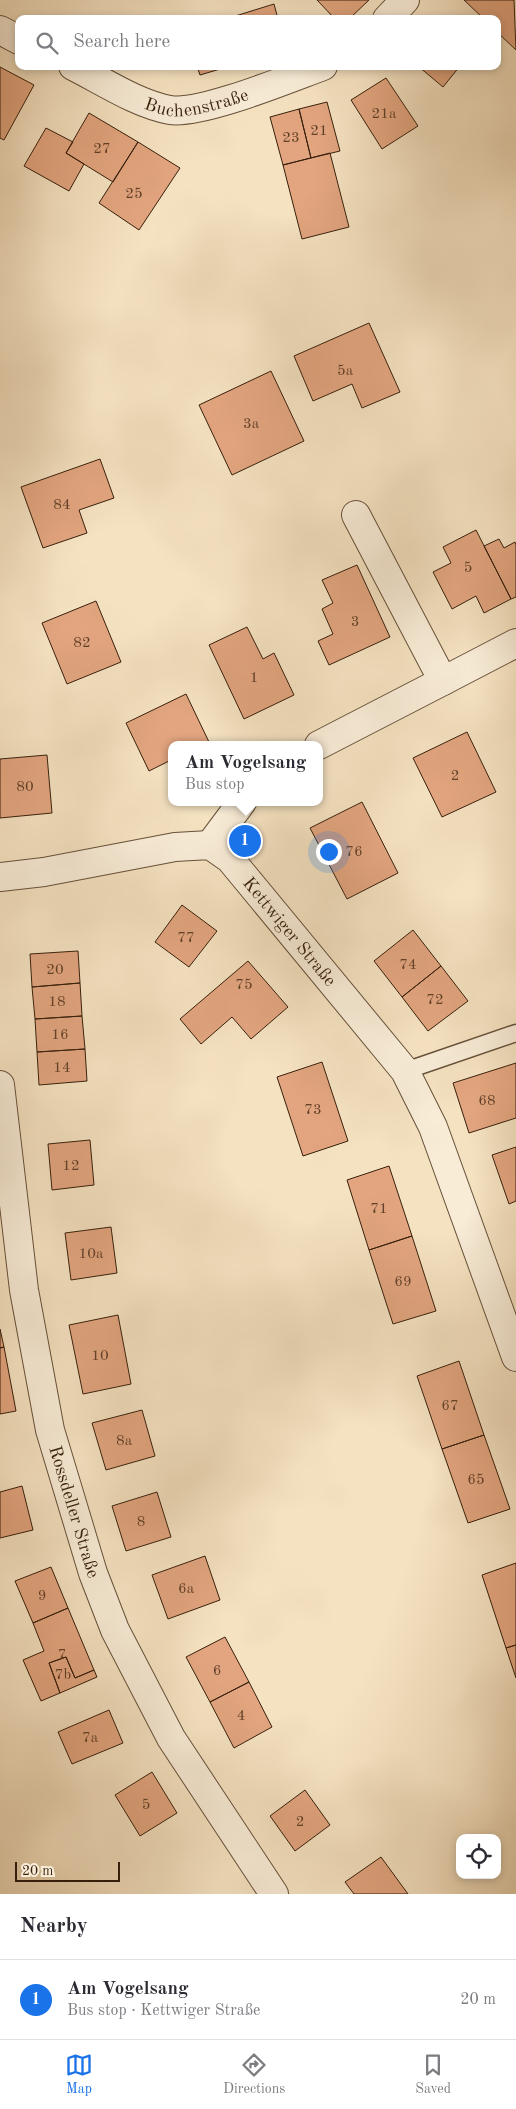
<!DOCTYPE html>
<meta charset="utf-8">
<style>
:root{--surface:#fff;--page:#f7f7f7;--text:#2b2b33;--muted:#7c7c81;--line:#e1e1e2;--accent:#1a73e8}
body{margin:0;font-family:"Old Standard TT",serif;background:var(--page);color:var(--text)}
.controls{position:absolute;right:15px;bottom:15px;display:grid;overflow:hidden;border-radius:10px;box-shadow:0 2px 8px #0003}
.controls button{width:45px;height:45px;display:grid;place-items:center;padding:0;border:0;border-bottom:1px solid var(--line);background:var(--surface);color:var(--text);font:25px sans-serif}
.scale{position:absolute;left:15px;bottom:12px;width:105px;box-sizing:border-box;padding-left:5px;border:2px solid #371f0c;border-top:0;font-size:14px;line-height:18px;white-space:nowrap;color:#371f0c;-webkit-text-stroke:4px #f8ecd7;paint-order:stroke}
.you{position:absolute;left:328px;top:851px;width:18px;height:18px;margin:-12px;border:4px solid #fff;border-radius:50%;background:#1a73e8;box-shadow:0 0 0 8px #1a73e833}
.badge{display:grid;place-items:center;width:32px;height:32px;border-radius:50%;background:var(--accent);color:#fff;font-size:16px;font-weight:700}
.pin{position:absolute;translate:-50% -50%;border:2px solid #fff;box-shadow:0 1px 5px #0006}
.popup{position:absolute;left:168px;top:741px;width:155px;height:65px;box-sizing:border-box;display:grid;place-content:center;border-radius:10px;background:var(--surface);filter:drop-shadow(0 1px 4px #0005);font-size:16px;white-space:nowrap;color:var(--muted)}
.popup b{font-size:19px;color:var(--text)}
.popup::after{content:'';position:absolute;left:50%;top:100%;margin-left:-10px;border:10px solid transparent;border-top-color:var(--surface)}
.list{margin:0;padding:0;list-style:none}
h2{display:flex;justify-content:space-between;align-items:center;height:65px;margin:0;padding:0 20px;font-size:21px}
h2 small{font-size:16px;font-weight:400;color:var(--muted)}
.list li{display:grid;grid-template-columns:32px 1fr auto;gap:15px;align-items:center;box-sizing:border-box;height:80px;padding:0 20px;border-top:1px solid var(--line)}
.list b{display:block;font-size:19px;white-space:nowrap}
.list p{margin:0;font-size:16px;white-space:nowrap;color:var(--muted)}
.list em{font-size:16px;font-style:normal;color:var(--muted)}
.icon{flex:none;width:28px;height:28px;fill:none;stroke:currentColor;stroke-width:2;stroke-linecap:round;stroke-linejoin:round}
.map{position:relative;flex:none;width:516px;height:1894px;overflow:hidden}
.search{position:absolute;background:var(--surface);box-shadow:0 2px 8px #0003;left:15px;right:15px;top:15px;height:55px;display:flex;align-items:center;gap:12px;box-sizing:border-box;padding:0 18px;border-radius:10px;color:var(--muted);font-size:19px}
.sheet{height:145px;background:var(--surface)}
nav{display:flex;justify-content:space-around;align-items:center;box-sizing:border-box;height:70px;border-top:1px solid var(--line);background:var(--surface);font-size:14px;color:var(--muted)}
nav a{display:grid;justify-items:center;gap:2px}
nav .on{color:var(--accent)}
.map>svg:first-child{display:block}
.building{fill:#e2a57f;stroke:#371f0c}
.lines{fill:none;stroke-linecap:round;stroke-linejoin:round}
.service-casing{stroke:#665039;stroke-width:19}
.minor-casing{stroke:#665039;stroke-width:30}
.service{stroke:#f8ecd7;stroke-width:16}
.minor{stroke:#f8ecd7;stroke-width:28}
.labels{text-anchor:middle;stroke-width:4.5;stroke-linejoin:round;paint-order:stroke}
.number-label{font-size:15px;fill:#624029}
.street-label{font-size:18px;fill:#371f0c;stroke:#f8ecd7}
</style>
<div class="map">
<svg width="516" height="1894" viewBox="0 0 516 1894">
<rect width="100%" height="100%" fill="#f5e2c1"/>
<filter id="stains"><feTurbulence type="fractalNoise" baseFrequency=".004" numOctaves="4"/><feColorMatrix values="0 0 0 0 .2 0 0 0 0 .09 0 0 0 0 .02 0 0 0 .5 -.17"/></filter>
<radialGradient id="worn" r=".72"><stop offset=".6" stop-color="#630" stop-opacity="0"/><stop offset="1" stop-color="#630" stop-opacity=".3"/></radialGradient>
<!-- building -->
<path class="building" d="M317,0H369L349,19H335Z
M464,0H514L516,50L497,32V19H484Z
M274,4L278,19H229V18Z
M197,66H230L200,75Z
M418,66H460L443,87Z
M0,67L34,85L4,140L0,138Z
M386,78L418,126L382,149L351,100Z
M327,102L340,151L311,158L299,109Z
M299,109L311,158L283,165L270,117Z
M89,113L138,142L113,182L66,153Z
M46,128L73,142L66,153L84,164L69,191L24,166Z
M138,142L180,168L139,230L99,203Z
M330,153L349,227L302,239L283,165Z
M369,323L400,392L362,408L352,384L313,401L294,356Z
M271,371L304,441L232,475L199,405Z
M100,459L114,498L79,510L87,533L43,548L21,487Z
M476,530L511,599L484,613L476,596L452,609L433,572L451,563L443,547Z
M499,539L504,548L515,542L516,545V597L511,599L484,546Z
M357,565L390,637L329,665L318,641L333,634L322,609L333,603L322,580Z
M96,601L121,662L67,684L42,623Z
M247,627L263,659L274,653L294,695L244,719L209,645Z
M186,694L209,742L203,745H171V760L149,771L126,723Z
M467,732L496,792L442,817L413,758Z
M47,755L52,813L0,818V759Z
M362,802L398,873L347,899L310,828Z
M182,905L217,931L189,967L155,942Z
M413,930L441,966L402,997L374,961Z
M78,951L80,983L32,987L30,954Z
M248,961L288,1007L251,1039L232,1017L201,1044L180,1019Z
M441,966L468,1001L428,1031L402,997Z
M80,983L82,1016L35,1019L32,987Z
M82,1016L85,1049L37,1052L35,1019Z
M85,1049L87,1081L39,1085L37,1052Z
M322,1062L348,1141L303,1156L277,1077Z
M516,1063V1118L469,1133L453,1083Z
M90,1140L94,1185L52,1190L48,1144Z
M516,1147V1201L509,1204L492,1155Z
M389,1166L412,1236L369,1250L347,1180Z
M111,1227L117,1273L71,1280L65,1233Z
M412,1236L436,1311L393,1324L369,1250Z
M118,1315L131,1384L83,1394L69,1325Z
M0,1329L4,1347L0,1348Z
M4,1347L16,1411L0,1414V1348Z
M459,1361L484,1435L442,1449L417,1376Z
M142,1410L155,1456L106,1470L92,1423Z
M484,1435L510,1509L468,1523L442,1449Z
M22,1486L33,1530L0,1538V1492Z
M157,1492L171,1537L126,1551L112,1506Z
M205,1556L220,1600L168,1619L152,1575Z
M516,1563V1645L506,1648L482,1575Z
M51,1567L68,1608L33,1623L15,1581Z
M68,1608L94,1670L75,1678L66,1657L49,1663L60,1693L41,1701L23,1660L44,1651L33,1623Z
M225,1637L249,1682L210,1702L186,1657Z
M516,1645V1678L506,1648Z
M66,1657L75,1678L94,1670L97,1677L60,1693L49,1663Z
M249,1682L272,1727L234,1748L210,1702Z
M109,1710L123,1743L72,1764L58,1732Z
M152,1772L177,1813L140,1836L115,1795Z
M305,1790L330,1825L295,1851L270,1816Z
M381,1857L408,1894H354L345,1882Z"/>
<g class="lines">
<!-- service casing -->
<g class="service-casing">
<path id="service" d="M405,1071L516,1033"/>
</g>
<!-- minor casing -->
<g class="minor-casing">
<g id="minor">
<path d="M387,19L405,0"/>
<path d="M0,30L19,40"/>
<path id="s1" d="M73,66C103,81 137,104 170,110C201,115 290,78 323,66"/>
<path d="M356,515L443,681L516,643"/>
<path d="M319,745L443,681"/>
<path d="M210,845L242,802"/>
<path id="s2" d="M0,877L44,872L175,847L210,845L230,859L405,1071L433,1127L516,1357"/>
<path id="s3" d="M0,1085L24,1290L50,1430L93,1573L115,1630L171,1738L274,1894"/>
</g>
</g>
<!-- service -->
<use href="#service" class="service"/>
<!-- minor -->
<use href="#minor" class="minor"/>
</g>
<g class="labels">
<!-- number labels -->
<g class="number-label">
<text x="384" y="118">21a</text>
<text x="319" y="135">21</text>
<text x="291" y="142">23</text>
<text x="102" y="153">27</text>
<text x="134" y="198">25</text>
<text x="345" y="375">5a</text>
<text x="251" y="428">3a</text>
<text x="62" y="509">84</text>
<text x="468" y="572">5</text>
<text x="355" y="626">3</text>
<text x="82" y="647">82</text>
<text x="254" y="682">1</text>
<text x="455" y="780">2</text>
<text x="25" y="791">80</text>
<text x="354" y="856">76</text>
<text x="186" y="942">77</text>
<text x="408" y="969">74</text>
<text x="55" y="974">20</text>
<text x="244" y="989">75</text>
<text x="435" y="1004">72</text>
<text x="57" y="1006">18</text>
<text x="60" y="1039">16</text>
<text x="62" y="1072">14</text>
<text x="487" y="1105">68</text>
<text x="313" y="1114">73</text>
<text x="71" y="1170">12</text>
<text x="379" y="1213">71</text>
<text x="91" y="1258">10a</text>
<text x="403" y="1286">69</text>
<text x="100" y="1360">10</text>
<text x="450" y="1410">67</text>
<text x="124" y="1445">8a</text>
<text x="476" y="1484">65</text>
<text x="141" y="1526">8</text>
<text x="186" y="1593">6a</text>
<text x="42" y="1600">9</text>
<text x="62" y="1659">7</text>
<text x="217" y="1675">6</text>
<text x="63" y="1679">7b</text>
<text x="241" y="1720">4</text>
<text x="90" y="1742">7a</text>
<text x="146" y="1809">5</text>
<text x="300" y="1826">2</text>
</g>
<!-- street labels -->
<g class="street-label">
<text dy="6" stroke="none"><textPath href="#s1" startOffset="134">Buchenstraße</textPath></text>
<text dy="6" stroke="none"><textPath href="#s2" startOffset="331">Kettwiger Straße</textPath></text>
<text dy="6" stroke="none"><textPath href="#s3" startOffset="434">Rossdeller Straße</textPath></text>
</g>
</g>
<rect width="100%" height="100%" filter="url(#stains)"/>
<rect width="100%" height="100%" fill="url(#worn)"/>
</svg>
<div class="controls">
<button><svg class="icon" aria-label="locate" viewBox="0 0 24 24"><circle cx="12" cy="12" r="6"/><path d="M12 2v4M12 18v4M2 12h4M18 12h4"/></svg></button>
</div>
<div class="scale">20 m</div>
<div class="you"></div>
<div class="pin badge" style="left:245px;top:841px">1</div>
<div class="popup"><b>Am Vogelsang</b>Bus stop</div>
<div class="search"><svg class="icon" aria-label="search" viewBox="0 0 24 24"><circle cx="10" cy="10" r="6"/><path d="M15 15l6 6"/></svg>Search here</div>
</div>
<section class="sheet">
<h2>Nearby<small></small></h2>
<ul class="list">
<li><span class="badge">1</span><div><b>Am Vogelsang</b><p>Bus stop · Kettwiger Straße</p></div><em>20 m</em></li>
</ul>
</section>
<nav>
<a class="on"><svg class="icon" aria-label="map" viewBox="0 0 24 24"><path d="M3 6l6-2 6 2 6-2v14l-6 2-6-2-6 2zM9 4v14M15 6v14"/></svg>Map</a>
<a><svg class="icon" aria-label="directions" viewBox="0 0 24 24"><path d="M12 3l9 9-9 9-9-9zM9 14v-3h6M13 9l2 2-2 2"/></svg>Directions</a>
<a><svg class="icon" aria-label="saved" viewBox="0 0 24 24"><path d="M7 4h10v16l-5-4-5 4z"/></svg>Saved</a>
</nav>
